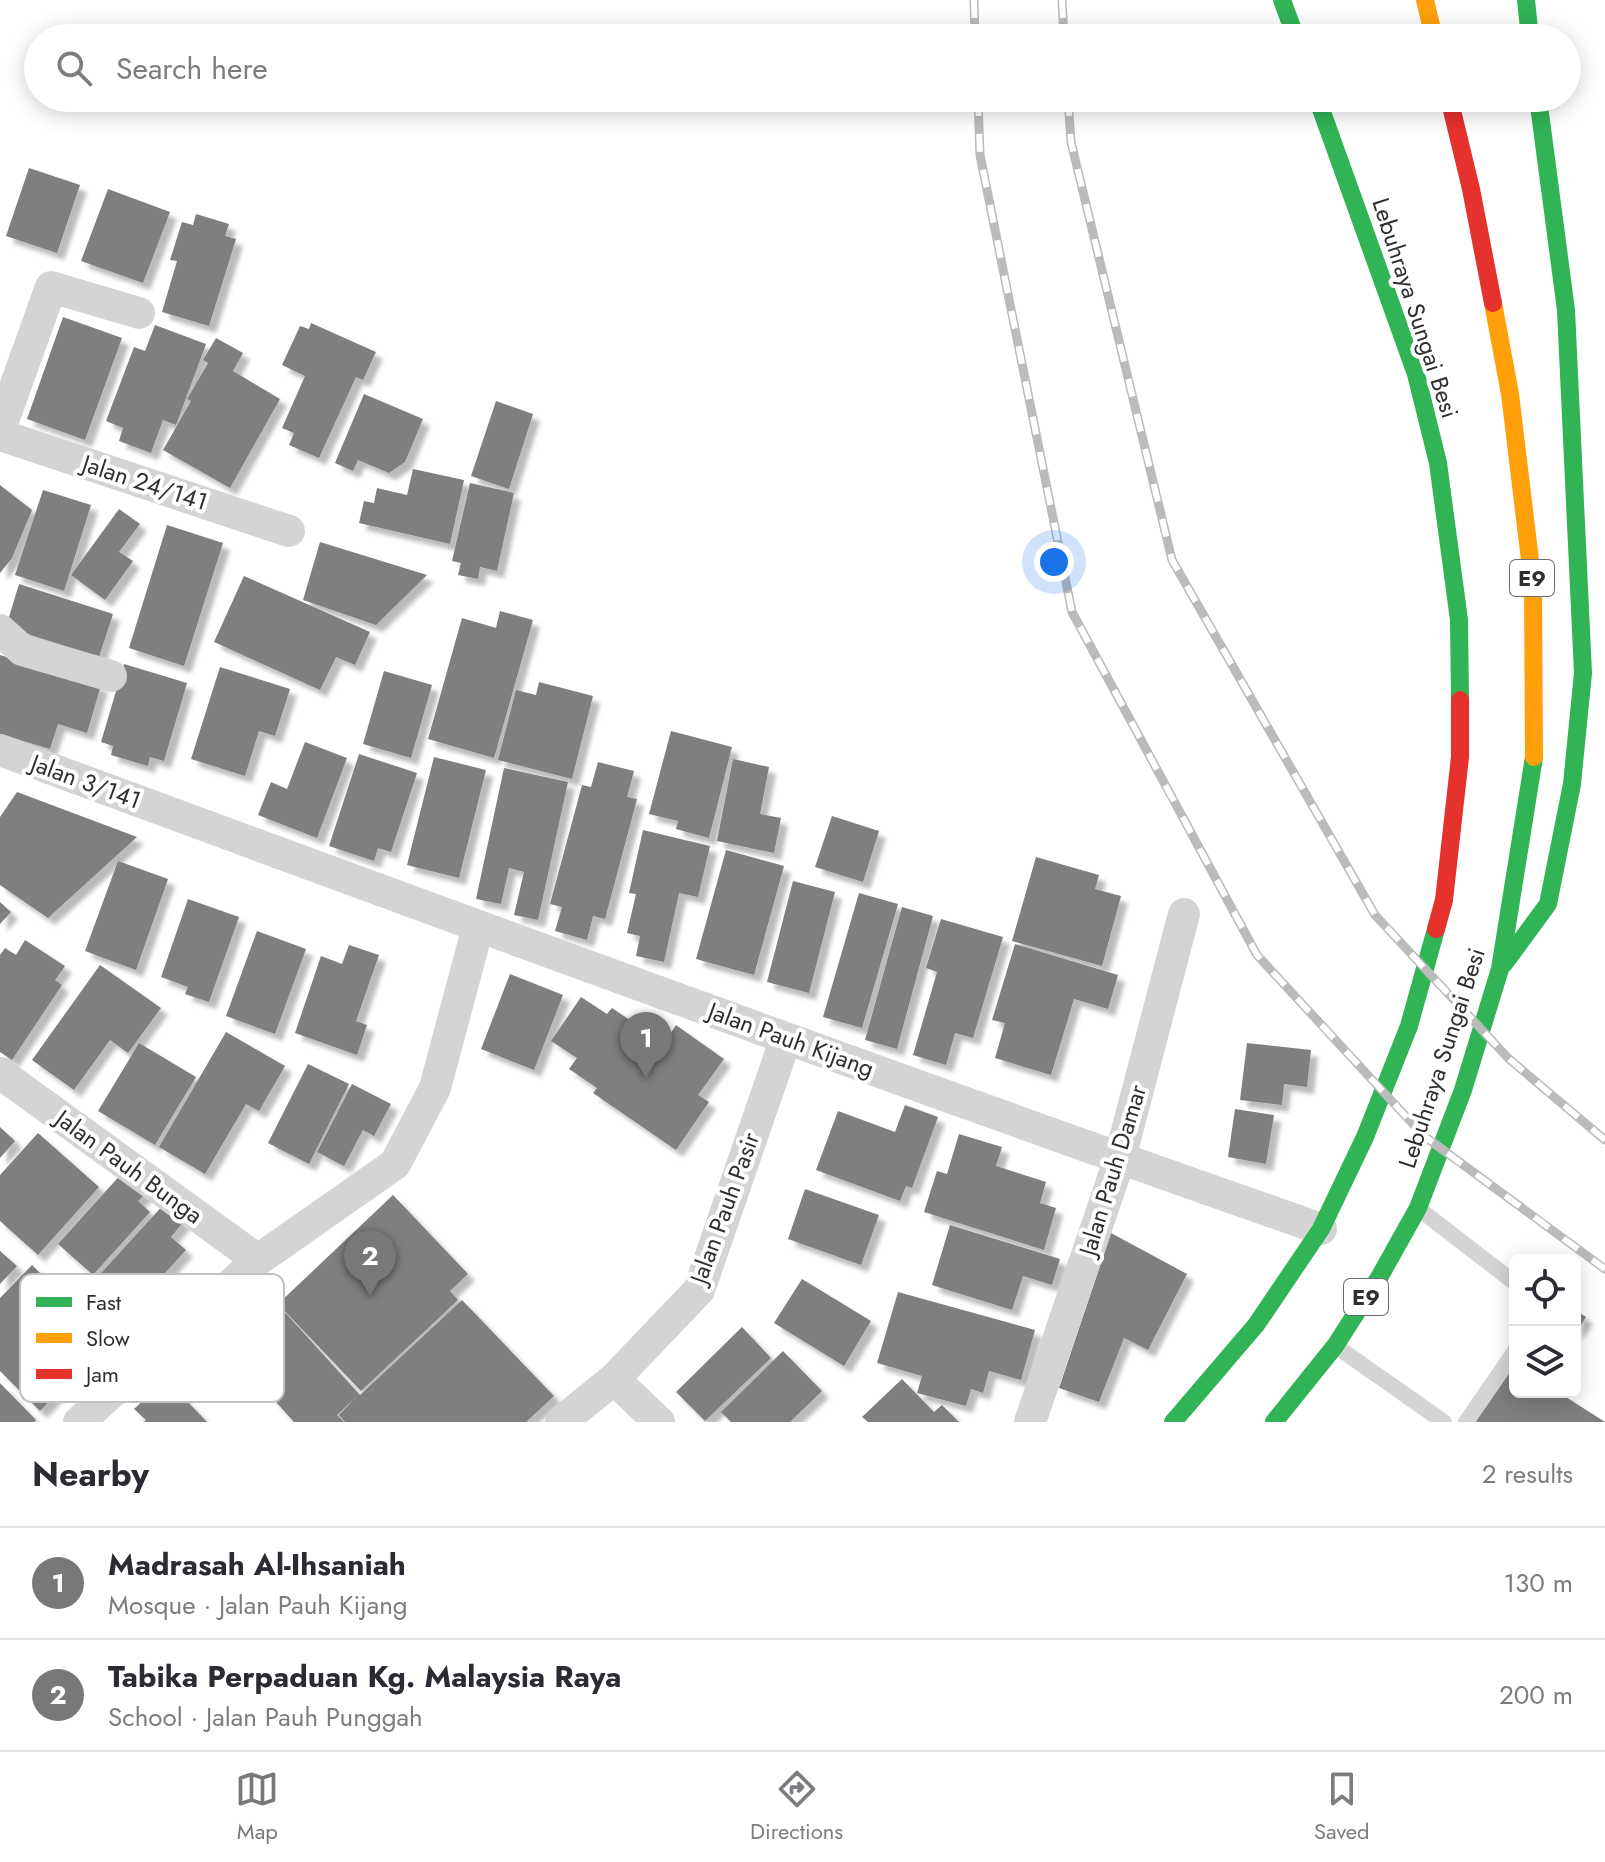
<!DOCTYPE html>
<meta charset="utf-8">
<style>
:root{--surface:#fff;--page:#f2f2f3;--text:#2b2b33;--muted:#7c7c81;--line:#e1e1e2;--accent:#787878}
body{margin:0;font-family:Jost,sans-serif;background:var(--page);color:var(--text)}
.controls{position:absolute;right:24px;bottom:24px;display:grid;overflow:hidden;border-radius:12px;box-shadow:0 4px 20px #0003}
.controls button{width:72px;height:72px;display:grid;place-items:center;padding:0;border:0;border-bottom:2px solid var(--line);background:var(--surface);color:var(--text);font:40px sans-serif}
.you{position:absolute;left:1054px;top:562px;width:28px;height:28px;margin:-20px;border:6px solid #fff;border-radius:50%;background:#1a73e8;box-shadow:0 0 0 12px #1a73e833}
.badge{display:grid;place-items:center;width:52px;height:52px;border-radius:50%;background:var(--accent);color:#fff;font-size:26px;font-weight:700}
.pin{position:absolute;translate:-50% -66px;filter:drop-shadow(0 2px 4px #0008)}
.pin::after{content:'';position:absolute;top:42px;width:28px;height:24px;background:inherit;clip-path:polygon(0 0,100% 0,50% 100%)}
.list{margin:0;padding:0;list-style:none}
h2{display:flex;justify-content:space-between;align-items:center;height:104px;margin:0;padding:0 32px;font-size:34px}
h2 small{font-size:26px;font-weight:400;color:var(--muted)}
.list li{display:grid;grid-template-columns:52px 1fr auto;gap:24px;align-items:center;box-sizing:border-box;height:112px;padding:0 32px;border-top:2px solid var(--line)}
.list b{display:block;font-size:30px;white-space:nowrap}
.list p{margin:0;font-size:26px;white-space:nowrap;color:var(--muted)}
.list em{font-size:26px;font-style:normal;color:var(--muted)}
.icon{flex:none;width:44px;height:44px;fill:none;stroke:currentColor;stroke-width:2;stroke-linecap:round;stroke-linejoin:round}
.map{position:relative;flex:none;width:1605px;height:1422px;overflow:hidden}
.search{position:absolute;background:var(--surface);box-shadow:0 4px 20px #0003;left:24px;right:24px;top:24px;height:88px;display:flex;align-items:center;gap:20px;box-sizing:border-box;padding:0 28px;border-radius:44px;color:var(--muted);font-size:30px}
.sheet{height:328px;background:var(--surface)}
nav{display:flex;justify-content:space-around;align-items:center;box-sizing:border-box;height:112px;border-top:2px solid var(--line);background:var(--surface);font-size:22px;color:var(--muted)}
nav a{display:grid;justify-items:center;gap:4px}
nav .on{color:var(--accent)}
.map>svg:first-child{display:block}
.building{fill:#7f7f7f;filter:url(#shadow)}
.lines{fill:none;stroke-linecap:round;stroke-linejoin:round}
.lane{stroke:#d4d4d4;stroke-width:16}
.street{stroke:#d4d4d4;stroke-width:32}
.fast{stroke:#30b455;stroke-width:18}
.slow{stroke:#ff9f0a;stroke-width:18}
.jam{stroke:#e5322d;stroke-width:18}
.rail-casing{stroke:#bbb;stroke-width:9}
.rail{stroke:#fff;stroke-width:6;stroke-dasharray:18;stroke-linecap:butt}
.labels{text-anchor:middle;stroke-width:8;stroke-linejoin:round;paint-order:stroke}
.shield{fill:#fff;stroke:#6d6d6d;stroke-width:2}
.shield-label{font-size:22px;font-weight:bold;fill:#2f2f2f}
.street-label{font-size:24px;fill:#2f2f2f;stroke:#fff}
.key{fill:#fff;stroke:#c1c1c1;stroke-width:2}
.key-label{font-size:22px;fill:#2f2f2f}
</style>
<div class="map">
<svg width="1605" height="1422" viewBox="0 0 1605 1422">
<defs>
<filter id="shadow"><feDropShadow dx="7" dy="7" stdDeviation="2" flood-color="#0004"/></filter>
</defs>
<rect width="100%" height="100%" fill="#fff"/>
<!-- building -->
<path class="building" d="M29,168L80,185L57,253L6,236Z
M108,189L170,212L143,283L81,261Z
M196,214L229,224L225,236L236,239L209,326L162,312L177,261L170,260L182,222L193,225Z
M63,317L122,338L85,440L27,419Z
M311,323L376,352L363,380L356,377L319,458L289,445L294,433L282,428L305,376L282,365L300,326L309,329Z
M155,325L206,344L176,425L163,420L151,453L119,441L123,428L106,421L134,347L145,351Z
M216,338L243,353L233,371L280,399L230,488L163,450L191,401L187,399L208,363L203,360Z
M364,394L423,419L405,462L389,473L358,460L353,471L335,463Z
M496,401L533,414L509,489L471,476Z
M413,469L464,480L450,544L359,523L364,501L374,503L377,488L407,495Z
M470,483L514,493L497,571L480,567L478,579L458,575L461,563L452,561Z
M0,485L32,510L12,558L0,573Z
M43,490L91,505L64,591L15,575Z
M119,509L140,524L119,552L133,561L105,600L71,575Z
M167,525L223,543L184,666L129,648Z
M320,542L427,575L376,625L303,600Z
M244,576L370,632L355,665L336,657L320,690L214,642Z
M19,584L113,614L99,657L6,627Z
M500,611L533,620L494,758L428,739L462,618L496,628Z
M0,655L101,685L87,733L58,724L50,749L0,734Z
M124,664L187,683L164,761L150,757L148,766L111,755L113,746L101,742Z
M220,667L290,689L275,736L259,731L245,776L191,759Z
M384,671L432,685L411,758L363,744Z
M539,682L593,696L572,779L498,760L516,690L536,695Z
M671,731L732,747L709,838L676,829L678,821L649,814Z
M305,742L347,758L317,838L258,815L271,782L287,789Z
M359,754L417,773L391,852L378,848L374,861L329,846Z
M434,757L486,770L459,878L407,865Z
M733,759L769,767L760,814L781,818L774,853L717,841Z
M598,762L634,771L627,797L637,799L605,919L593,916L587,940L555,931L562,907L550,904L582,785L591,787Z
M504,768L568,782L538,920L514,915L524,872L509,868L501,904L476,899Z
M17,792L137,837L48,918L0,885V817Z
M832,816L879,831L863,882L815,867Z
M643,830L710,846L698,897L679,893L664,962L636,956L640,936L627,933L636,894L629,893Z
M726,850L784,866L754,975L696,959Z
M1036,857L1099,875L1095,889L1121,896L1102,966L1012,941Z
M118,861L168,879L136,970L85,951Z
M793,881L835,892L809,993L767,982Z
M859,893L898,904L862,1028L823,1017Z
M188,899L239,917L209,1002L185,994L188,987L161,977Z
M0,902L11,912L0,924Z
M902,907L933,916L897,1049L865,1040Z
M941,919L1003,937L973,1038L955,1033L946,1065L913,1055L937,972L926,968Z
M257,931L306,949L275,1034L226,1016Z
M25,940L65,966L55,980L62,985L12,1060L0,1052V955L5,948L16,955Z
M1015,944L1118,975L1108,1009L1074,999L1051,1075L995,1058L1005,1023L992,1020Z
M349,945L379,955L356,1021L367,1025L357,1055L295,1033L321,956L342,964Z
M100,965L161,1008L128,1053L110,1040L74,1090L32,1060Z
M510,974L563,995L534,1070L481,1049Z
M581,997L607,1014L612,1008L664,1043L676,1025L724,1059L698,1095L709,1102L676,1150L593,1093L597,1088L569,1069L577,1058L551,1041Z
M226,1032L285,1066L259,1111L246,1104L205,1174L159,1147Z
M139,1043L196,1077L155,1145L98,1111Z
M1247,1043L1311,1050L1307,1087L1284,1084L1282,1105L1240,1100Z
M308,1064L349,1084L309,1164L268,1143Z
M352,1084L391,1104L374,1136L363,1130L344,1166L317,1152Z
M905,1105L938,1117L912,1188L906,1186L900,1201L816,1170L838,1111L895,1132Z
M1235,1109L1274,1115L1266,1164L1228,1157Z
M0,1127L15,1141L0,1158Z
M38,1133L99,1187L38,1255L0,1221V1175Z
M959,1134L1002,1147L996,1166L1046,1182L1040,1203L1056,1208L1044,1250L924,1212L937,1171L947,1174Z
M123,1172L146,1193L138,1201L150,1212L93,1275L58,1244Z
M805,1189L879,1215L861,1265L788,1239Z
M393,1195L468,1274L450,1291L458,1300L361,1391L278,1304Z
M166,1202L185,1220L171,1237L186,1250L116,1327L81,1295Z
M950,1225L1060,1259L1052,1285L1023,1276L1012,1310L932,1285Z
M1111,1233L1187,1274L1148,1350L1124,1338L1099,1402L1059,1388Z
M0,1251L17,1266L0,1284Z
M32,1265L109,1341L40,1411L0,1371V1298Z
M802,1279L871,1321L844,1366L774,1323Z
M262,1287L360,1395L462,1300L554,1396L526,1422H345L339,1415L355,1398L337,1415L344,1422H294L240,1362L230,1371L203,1341Z
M898,1292L1035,1330L1021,1380L989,1371L983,1393L971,1389L966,1406L917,1393L922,1376L877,1363Z
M1575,1310L1586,1317L1575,1334Z
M742,1327L771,1358L705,1421L676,1392Z
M783,1351L822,1391L790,1422H731L721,1412Z
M1515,1356V1392H1558L1605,1422H1475Z
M166,1379L207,1422H144L146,1420L134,1409Z
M902,1379L934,1412L942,1405L959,1422H868L862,1417Z
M0,1383L36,1420L34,1422H0Z"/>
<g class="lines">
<!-- lane -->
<path class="lane" d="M1419,1209L1515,1283
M1337,1347L1444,1422
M1466,1422L1515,1351"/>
<!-- street -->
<path class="street" d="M0,429L51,287L139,313
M0,435L289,531
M0,630L22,650L111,676
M0,750C439,912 879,1074 1321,1229
M0,1073L258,1260
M614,1379L659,1422
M79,1422L258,1260L395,1164L435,1088L478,927
M561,1422L614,1379L699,1290L786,1038
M1030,1422L1120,1158L1184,914"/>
<!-- fast -->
<path class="fast" d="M1282,0L1296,38
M1526,0L1530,38
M1317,98L1416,374L1438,463L1459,620L1460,700
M1504,964L1548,904L1572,784L1583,673L1566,310L1538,98
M1173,1422L1256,1325L1321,1229L1365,1137L1409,1026L1436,929
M1274,1422L1335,1346L1380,1276L1418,1208L1463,1090L1500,969L1534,757"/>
<!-- slow -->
<path class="slow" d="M1425,0L1434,38
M1493,303L1510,394L1533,585L1534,757"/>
<!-- jam -->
<path class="jam" d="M1449,98L1471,189L1493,303
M1436,929L1444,900L1460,757V700"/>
<!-- rail casing -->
<g class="rail-casing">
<path id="rail" d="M974,0L975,38
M1062,0L1064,38
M978,98L980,155L1072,612L1257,955L1424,1136L1605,1269
M1068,98L1071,142L1172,560L1375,915L1508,1058L1605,1140"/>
</g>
<!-- rail -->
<use href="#rail" class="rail"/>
</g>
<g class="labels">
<!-- shield labels -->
<g class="shield">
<rect x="1510" y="560" width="44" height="36" rx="6"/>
<rect x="1344" y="1279" width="44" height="36" rx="6"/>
</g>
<g class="shield-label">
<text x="1532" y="586">E9</text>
<text x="1366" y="1305">E9</text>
</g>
<!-- street labels -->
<g class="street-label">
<text transform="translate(1415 308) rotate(72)" y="8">Lebuhraya Sungai Besi</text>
<text transform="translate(145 483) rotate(18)" y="8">Jalan 24/141</text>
<text transform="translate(86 782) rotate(20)" y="8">Jalan 3/141</text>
<text transform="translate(791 1040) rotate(20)" y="8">Jalan Pauh Kijang</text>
<text transform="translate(1442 1058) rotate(-72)" y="8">Lebuhraya Sungai Besi</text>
<text transform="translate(129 1167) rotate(36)" y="8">Jalan Pauh Bunga</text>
<text transform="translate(1113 1170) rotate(-73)" y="8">Jalan Pauh Damar</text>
<text transform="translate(725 1208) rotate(-70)" y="8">Jalan Pauh Pasir</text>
</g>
</g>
<!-- legend -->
<rect x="20" y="1274" width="264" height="128" rx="12" class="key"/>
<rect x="36" y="1297" width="36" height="10" fill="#30b455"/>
<rect x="36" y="1333" width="36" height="10" fill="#ff9f0a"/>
<rect x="36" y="1369" width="36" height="10" fill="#e5322d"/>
<g class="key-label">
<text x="86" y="1310">Fast</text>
<text x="86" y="1346">Slow</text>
<text x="86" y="1382">Jam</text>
</g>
</svg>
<div class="controls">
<button><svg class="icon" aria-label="locate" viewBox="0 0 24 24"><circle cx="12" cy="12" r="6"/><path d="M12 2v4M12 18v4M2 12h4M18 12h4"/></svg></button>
<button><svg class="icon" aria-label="layers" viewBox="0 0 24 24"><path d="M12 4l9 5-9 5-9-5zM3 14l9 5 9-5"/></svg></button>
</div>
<div class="you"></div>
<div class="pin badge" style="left:646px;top:1078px">1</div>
<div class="pin badge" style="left:370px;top:1296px">2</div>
<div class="search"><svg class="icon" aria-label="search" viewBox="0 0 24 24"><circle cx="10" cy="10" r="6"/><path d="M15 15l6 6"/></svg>Search here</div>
</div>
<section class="sheet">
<h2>Nearby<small>2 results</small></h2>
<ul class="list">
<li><span class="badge">1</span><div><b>Madrasah Al-Ihsaniah</b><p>Mosque · Jalan Pauh Kijang</p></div><em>130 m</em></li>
<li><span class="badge">2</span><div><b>Tabika Perpaduan Kg. Malaysia Raya</b><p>School · Jalan Pauh Punggah</p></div><em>200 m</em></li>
</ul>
</section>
<nav>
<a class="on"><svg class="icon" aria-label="map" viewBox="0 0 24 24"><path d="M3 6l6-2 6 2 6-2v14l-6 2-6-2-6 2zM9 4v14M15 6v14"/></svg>Map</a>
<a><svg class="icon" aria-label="directions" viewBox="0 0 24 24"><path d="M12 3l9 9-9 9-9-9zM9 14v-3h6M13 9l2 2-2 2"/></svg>Directions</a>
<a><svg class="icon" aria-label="saved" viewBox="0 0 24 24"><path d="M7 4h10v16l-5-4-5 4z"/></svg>Saved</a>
</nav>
